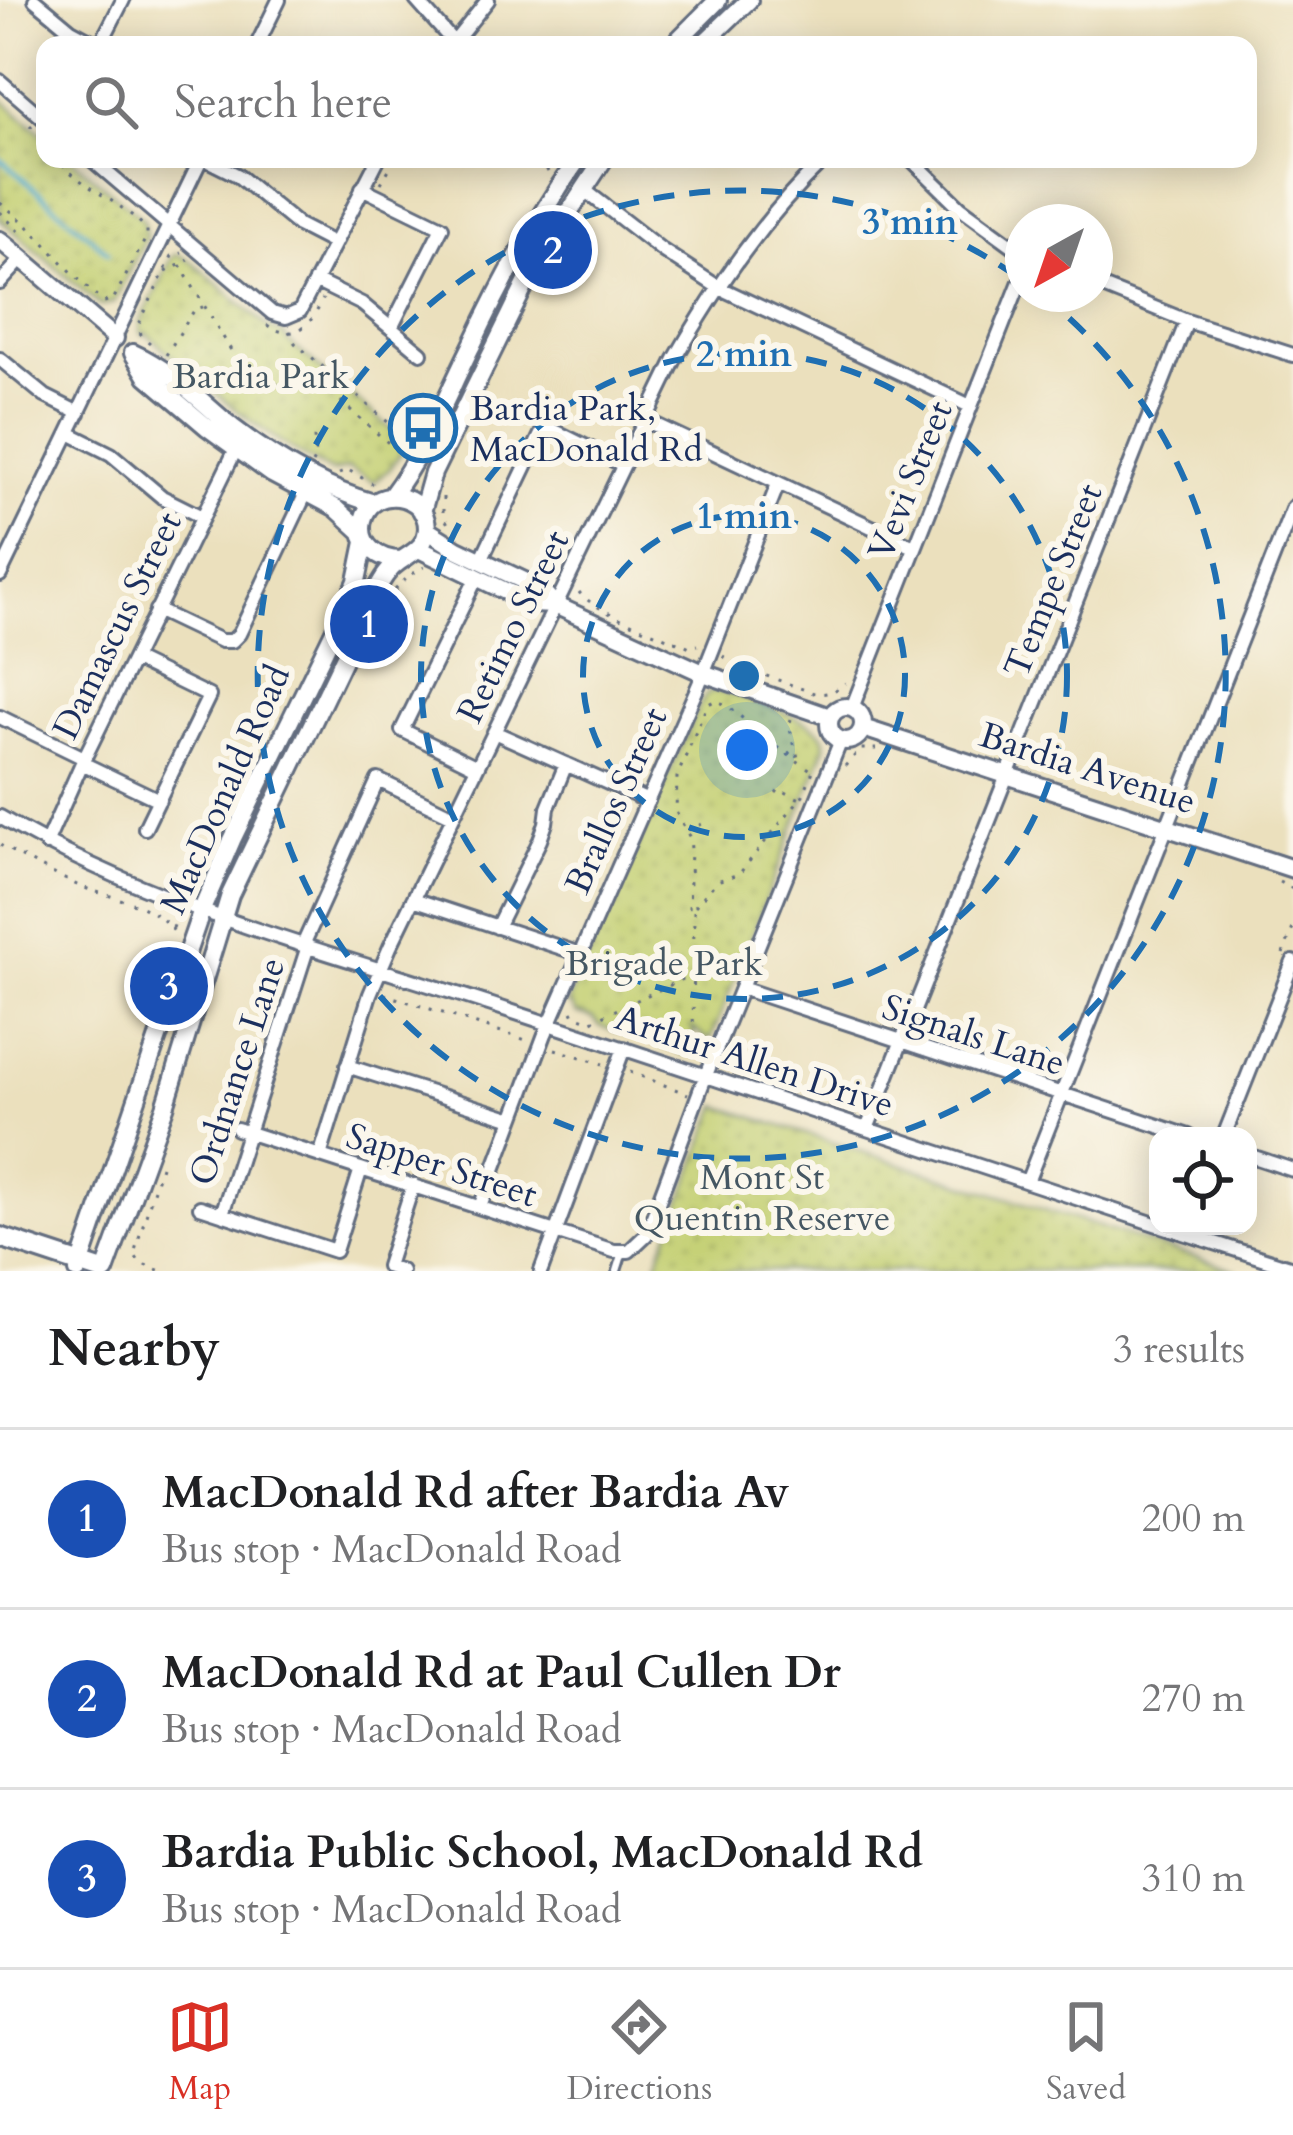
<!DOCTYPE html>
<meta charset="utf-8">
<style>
:root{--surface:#fff;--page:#f2f2f2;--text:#202124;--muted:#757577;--line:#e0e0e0;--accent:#d93025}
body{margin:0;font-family:Cardo,serif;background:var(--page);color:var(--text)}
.controls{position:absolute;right:36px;bottom:36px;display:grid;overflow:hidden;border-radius:24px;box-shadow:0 6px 30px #0003}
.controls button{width:108px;height:108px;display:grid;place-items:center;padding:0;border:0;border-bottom:3px solid var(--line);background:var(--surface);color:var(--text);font:60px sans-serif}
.compass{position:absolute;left:1005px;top:204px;width:108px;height:108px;border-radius:50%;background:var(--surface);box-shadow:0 6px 30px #0003;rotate:220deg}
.you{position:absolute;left:747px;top:750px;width:42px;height:42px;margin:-30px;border:9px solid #fff;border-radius:50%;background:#1a73e8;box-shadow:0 0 0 18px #1a73e833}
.badge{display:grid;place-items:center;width:78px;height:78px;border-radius:50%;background:var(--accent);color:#fff;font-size:39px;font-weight:700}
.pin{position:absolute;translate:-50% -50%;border:6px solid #fff;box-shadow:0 3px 12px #0006}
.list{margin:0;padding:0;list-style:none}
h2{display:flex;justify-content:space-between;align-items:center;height:156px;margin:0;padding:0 48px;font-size:51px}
h2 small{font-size:39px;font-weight:400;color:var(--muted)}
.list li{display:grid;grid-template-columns:78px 1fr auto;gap:36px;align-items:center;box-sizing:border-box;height:180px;padding:0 48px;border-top:3px solid var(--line)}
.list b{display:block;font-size:45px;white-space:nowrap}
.list p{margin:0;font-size:39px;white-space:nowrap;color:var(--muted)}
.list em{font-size:39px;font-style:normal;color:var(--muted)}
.icon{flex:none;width:66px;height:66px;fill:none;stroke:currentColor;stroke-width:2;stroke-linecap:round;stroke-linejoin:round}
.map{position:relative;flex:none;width:1293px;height:1271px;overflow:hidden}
.search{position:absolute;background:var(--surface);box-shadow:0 6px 30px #0003;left:36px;right:36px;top:36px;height:132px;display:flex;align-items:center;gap:30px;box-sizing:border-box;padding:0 42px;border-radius:24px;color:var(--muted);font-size:45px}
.sheet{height:696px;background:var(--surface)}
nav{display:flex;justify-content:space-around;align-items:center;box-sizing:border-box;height:168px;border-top:3px solid var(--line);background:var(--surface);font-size:33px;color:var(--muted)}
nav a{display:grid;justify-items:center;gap:6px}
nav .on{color:var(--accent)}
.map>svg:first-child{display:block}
.park{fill:url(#park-dots);stroke:#6f7f68;stroke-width:3}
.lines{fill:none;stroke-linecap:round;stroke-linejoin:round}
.stream{stroke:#48a8c7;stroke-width:4.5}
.lane-casing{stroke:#646d7f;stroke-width:12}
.street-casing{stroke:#646d7f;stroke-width:18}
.secondary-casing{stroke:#646d7f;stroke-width:22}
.primary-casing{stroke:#646d7f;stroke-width:24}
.path{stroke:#646d7f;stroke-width:3;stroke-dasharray:3 9;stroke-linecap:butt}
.lane{stroke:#fff;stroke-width:6}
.street{stroke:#fff;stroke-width:12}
.secondary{stroke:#fff;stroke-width:16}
.primary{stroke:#fff;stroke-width:18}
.ring{fill:none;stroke:#1f6fb2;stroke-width:6;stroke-dasharray:21 15}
.labels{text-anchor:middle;stroke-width:12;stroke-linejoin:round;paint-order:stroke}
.park-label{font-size:36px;fill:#455763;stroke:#fbf7ec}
.poi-label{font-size:36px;fill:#1b2f5e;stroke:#fbf7ec;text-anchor:start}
.street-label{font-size:36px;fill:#1b2f5e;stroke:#fbf7ec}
.centre{fill:#1f6fb2;stroke:#fbf7ec;stroke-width:6}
.ring-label{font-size:36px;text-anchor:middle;font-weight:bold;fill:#1f6fb2;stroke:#fbf7ec;stroke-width:12;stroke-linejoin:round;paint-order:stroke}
</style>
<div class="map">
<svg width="1293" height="1271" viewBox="0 0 1293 1271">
<defs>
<pattern id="park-dots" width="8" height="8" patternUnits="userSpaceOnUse" patternTransform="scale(3)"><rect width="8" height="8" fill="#c3cf71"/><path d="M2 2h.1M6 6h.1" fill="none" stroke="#a7b264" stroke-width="1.8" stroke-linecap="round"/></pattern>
</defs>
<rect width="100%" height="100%" fill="#fbf7ec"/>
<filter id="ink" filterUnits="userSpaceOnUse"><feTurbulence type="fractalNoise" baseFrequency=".00833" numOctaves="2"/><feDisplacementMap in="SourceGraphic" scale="24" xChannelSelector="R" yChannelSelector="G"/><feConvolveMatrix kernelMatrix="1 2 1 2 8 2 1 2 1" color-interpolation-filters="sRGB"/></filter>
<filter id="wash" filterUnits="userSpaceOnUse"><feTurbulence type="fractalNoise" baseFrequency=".004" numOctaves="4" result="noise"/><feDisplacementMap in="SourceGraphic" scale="48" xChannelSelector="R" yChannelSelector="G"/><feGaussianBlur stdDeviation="2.7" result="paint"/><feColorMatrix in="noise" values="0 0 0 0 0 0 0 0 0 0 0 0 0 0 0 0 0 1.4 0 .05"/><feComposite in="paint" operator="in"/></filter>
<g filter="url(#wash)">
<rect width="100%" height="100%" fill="#ebe0bd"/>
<!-- park -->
<path class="park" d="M0,98L45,136V159H72L143,219L146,237L114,302L101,306L0,219Z
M177,254L191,261L268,327L283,334L289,342L407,443L390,469L374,482L348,468L332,472C262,437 204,384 146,333L143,335L140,331L141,321L172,257Z
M714,691C733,694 814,719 823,735C828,744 823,754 819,763L711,1039L705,1038L693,1028V1050L687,1055L600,1026L593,1018L576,1013L572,1006L567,1004L701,702L707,694Z
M718,1106L1238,1271H654Z"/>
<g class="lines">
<!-- stream -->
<path class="stream" d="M0,159L109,253"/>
</g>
</g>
<g filter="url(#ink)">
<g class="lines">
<!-- lane casing -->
<g class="lane-casing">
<path id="lane" d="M617,1271L623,1252"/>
</g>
<!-- street casing -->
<g class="street-casing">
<path id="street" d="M35,0L71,30L99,45
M416,0L456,45
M100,45L123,0
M257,45L279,0
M452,45L488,0
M0,81L45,120
M91,159L272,313L286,317L300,311L378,159
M205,159L237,175L298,225L333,243
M911,159L960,207L1023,253
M362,188L442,227L391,328
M583,189L663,251L718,287L970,406
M315,281L362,304L421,353
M0,283L22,259
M1095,284L1187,321L1293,355
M0,359L45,396L79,413
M645,420L914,547
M69,433L111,454L162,497L202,517
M481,560L545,426L623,465
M0,575L201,159
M156,610L221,641H232L239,634L306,493
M133,659L209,696L145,828
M852,708L1023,274
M0,717L84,758
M494,732L648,801
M82,763L159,800
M477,767L402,730L477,577
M0,817C155,908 323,950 492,1005C714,1078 936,1153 1158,1225
M46,844L82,763L238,445
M413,899L580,954
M497,927L540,840L546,823L548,808L566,764
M303,945L378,780L453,816
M741,988L1189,1136
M347,1066L513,1119
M237,1129L614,1251H629L646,1235L702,1085L841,740
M867,1129L1187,321
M1224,1136L1293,962
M1248,1155L1293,1170
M320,1156L370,994L390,947L675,359C717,286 764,217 825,159
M1027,1182L1293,507
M200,1207L335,1251L361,1169
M480,1207L545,1034L699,684L778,484
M222,1214L308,946
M1162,1226L1293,1268
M401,1271L387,1266L413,1185
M541,1271L624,1048"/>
</g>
<!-- secondary casing -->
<g class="secondary-casing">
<path id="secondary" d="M673,45L718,0
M702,45L749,0
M0,240L115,338
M133,353L147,376L207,427L272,474L336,508L362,532
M133,353C172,370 200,401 232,427C274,459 323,489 374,503
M391,496C425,451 446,397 471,347C502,281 536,218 578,159
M422,512L433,473L537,261L604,159
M427,530L457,549L539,588L555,605L633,641L703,673L830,717
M419,549L532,604L555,605
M829 724a17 17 0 1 1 34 0a17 17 0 1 1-34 0Z
M863,728L1293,869
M78,1271L201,912L232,840L347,604L357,581L365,542
M105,1271L165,1107L230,895L376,591C382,580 388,569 399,562C412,552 426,548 427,528C427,492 372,484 363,520C357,545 379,560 401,560"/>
</g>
<!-- primary casing -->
<g class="primary-casing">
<path id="primary" d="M0,1237L103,1271"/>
</g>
<!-- path -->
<path class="path" d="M30,125L45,141
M541,159L548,172
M381,183L395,159
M0,203C40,231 66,272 104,302L113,300L147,236V230C121,200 83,190 58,159
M0,212L20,232
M180,265L238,362L276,384H321L402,455
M166,272L189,260
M267,325C296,343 311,325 323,299
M289,331L295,343L409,440
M150,343L141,335L139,324L172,256L182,253
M166,355L195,309L203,307
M312,464L315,458L314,437
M339,474L348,470L373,484
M443,497V514L450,528
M395,590L409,576L424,567
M579,592C594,612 664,636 690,647L698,645
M723,656L736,665L814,693C829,695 835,691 845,683
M791,719L789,726L799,761
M787,754L814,772
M845,766L861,749H876
M776,793L779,789L800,799
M688,830L709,821
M0,845C25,859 51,873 77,885C111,899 156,902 177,936
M1279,882L1293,889
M695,906L717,881L739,874L803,795L813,771
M173,928L178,913
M1283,954L1293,928
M384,994L529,1041
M572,1011L574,1015L592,1021L693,974
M555,1049L603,1064
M693,1058L694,909L689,910L691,849L690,838L676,812L677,777L707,705L714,701L725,704L784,752L789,753L796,747
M630,1072L688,1094
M161,1166L134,1254L140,1263L161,1271"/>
<!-- lane -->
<use href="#lane" class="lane"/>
<!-- street -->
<use href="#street" class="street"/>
<!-- secondary -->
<use href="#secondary" class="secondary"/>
<!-- primary -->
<use href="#primary" class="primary"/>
</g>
</g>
<!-- distance rings -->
<g class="ring">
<circle cx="744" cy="676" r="161"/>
<circle cx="744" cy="676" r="323"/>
<path d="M1042 295A484 484 0 1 1 1022 280"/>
</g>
<!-- icons -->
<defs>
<g id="bus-ring" transform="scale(3.45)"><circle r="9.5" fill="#fbf7ec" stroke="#1f6fb2" stroke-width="1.5"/><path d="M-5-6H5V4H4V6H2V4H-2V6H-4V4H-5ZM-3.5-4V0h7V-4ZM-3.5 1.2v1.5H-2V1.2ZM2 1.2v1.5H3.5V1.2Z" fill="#1f6fb2"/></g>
</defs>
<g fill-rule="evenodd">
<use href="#bus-ring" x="423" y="428"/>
</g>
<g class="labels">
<!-- park labels -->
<g class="park-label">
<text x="261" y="388">Bardia Park</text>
<text x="664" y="975">Brigade Park</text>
<text x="762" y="1189">Mont St<tspan x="762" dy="41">Quentin Reserve</tspan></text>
</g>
<!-- poi labels -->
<g class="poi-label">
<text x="470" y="420">Bardia Park,<tspan x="470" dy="41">MacDonald Rd</tspan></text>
</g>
<!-- street labels -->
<g class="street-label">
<text transform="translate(909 480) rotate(-68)" y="13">Vevi Street</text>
<text transform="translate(1052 580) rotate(-68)" y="13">Tempe Street</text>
<text transform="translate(116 625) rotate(-64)" y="13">Damascus Street</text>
<text transform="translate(512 626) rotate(-64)" y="13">Retimo Street</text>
<text transform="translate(1088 767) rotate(18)" y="13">Bardia Avenue</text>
<text transform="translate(224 789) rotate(-66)" y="13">MacDonald Road</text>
<text transform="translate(615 800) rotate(-66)" y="13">Brallos Street</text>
<text transform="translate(974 1034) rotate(18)" y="13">Signals Lane</text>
<text transform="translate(755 1060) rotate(18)" y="13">Arthur Allen Drive</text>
<text transform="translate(236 1071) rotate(-72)" y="13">Ordnance Lane</text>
<text transform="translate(442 1164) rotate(18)" y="13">Sapper Street</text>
</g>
</g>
<circle cx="744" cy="676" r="18" class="centre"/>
<g class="ring-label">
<text x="910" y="234">3 min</text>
<text x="744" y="366">2 min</text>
<text x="744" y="528">1 min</text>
</g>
</svg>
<div class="controls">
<button><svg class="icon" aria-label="locate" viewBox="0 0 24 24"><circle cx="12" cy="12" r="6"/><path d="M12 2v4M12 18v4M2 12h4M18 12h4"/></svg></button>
</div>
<svg class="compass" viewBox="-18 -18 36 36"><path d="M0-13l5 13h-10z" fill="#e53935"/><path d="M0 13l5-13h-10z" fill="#757577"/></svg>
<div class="you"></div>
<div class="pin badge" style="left:369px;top:624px;background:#1a4fb4">1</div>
<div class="pin badge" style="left:553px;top:250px;background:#1a4fb4">2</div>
<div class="pin badge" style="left:169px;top:986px;background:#1a4fb4">3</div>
<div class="search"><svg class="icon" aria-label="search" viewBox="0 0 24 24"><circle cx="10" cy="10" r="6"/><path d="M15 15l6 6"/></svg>Search here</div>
</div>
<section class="sheet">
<h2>Nearby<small>3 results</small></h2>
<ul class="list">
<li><span class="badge" style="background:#1a4fb4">1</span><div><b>MacDonald Rd after Bardia Av</b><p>Bus stop · MacDonald Road</p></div><em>200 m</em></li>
<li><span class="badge" style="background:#1a4fb4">2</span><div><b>MacDonald Rd at Paul Cullen Dr</b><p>Bus stop · MacDonald Road</p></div><em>270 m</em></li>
<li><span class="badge" style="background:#1a4fb4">3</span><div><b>Bardia Public School, MacDonald Rd</b><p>Bus stop · MacDonald Road</p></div><em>310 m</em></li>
</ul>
</section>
<nav>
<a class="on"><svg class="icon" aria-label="map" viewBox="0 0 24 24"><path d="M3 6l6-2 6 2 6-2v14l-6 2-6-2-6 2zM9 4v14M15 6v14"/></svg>Map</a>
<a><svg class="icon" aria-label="directions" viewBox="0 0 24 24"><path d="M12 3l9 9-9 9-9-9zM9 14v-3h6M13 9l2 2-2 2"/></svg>Directions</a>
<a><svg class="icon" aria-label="saved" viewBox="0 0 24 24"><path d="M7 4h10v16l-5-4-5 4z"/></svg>Saved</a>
</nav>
